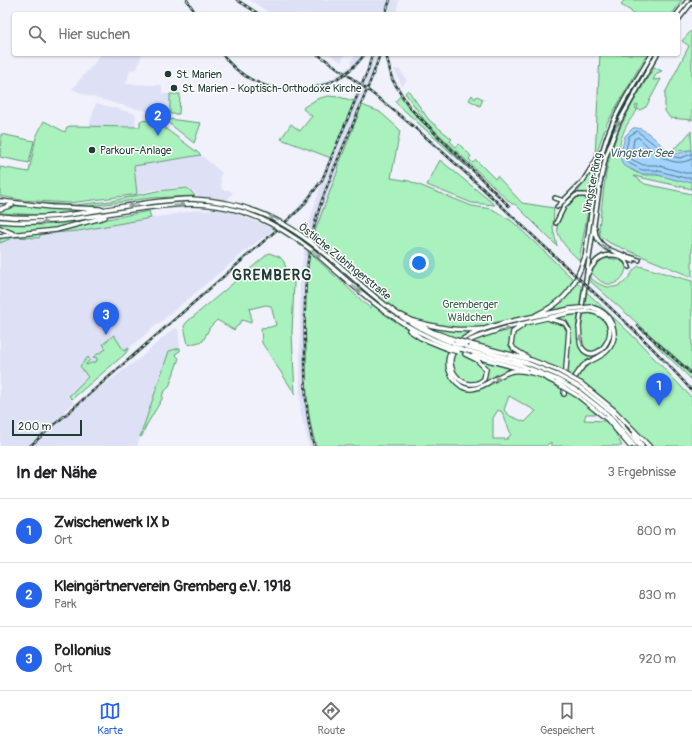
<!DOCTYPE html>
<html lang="de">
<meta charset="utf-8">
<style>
:root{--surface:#fff;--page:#f2f2f2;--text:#202124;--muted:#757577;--line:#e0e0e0;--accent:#2563eb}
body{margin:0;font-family:Pangolin,sans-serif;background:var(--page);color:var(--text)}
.scale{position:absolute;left:12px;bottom:10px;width:70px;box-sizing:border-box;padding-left:4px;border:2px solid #1f3d34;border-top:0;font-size:11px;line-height:14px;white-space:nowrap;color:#1f3d34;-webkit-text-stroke:3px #fff;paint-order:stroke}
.you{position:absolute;left:419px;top:263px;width:14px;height:14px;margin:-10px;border:3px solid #fff;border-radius:50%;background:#1a73e8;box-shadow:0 0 0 6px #1a73e833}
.badge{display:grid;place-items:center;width:26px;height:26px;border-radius:50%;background:var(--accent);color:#fff;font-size:13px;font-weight:700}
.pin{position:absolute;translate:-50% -33px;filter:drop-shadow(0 1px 2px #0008)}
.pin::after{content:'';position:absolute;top:21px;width:14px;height:12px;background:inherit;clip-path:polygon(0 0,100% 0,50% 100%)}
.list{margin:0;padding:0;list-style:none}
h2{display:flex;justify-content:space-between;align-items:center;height:52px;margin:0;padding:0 16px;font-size:17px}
h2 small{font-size:13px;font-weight:400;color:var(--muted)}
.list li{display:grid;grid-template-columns:26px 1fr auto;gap:12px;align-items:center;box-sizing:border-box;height:64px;padding:0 16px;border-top:1px solid var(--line)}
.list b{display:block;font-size:15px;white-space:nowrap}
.list p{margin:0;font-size:13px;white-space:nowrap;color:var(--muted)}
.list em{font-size:13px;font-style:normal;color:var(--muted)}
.icon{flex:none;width:22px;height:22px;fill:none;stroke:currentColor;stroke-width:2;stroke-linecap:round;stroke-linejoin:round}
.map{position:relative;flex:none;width:692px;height:446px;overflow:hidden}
.search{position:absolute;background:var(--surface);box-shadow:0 1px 3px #0004;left:12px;right:12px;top:12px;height:44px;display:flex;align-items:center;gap:10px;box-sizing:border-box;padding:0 14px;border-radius:4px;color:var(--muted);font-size:15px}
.sheet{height:244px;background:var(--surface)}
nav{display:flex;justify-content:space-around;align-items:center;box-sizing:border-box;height:56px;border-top:1px solid var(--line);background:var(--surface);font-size:11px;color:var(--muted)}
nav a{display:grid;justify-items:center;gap:2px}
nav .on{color:var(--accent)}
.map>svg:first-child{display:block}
.built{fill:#dee0f6}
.green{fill:#a9f1bd;stroke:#649778;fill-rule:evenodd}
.water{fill:#a2d3ff;stroke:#6e97ae}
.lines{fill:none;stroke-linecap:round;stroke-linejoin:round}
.shore{stroke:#537985;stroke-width:1}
.major-casing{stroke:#1f3d34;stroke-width:6}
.highway-casing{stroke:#1f3d34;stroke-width:6}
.major{stroke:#fff;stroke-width:3}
.highway{stroke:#fff;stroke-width:3.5}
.rail-casing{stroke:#1f3d34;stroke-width:2.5}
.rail{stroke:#fff;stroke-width:1;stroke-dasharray:3;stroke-linecap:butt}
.highway-bridge-casing{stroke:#1f3d34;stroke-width:6;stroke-linecap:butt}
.highway-bridge{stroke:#fff;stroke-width:3.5}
.oneway{fill:#8f9e9a}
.poi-dot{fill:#1f3d34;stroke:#fff;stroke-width:1.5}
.labels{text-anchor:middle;stroke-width:3;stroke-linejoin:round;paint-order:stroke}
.poi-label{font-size:11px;fill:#1f3d34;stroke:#fff;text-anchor:start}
.street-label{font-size:11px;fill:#1f3d34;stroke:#fff}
.park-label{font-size:11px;fill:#3b614f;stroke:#fff}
.water-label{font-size:12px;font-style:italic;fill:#406267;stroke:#fff}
.district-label{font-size:15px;font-weight:bold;letter-spacing:1px;fill:#1f3d34;stroke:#fff}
</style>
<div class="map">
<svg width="692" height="446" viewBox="0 0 692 446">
<rect width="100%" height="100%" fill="#f0f1fb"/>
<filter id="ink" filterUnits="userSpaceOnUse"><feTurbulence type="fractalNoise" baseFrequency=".025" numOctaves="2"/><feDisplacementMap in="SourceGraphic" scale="8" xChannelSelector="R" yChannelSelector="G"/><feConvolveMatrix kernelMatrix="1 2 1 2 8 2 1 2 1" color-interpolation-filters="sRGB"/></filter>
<g filter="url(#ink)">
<!-- built -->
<path class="built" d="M250,0H399L396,14H271Z
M102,54H142L137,69L130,70L126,84L162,85V94H170V114L146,111L121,105L89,96L72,89Z
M329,54H345L341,62Z
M357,54H367L354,68L323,87L304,92L279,91L280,87H308L328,81L351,66V60Z
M371,54H387L397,85L395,87L385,57H380L315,231L308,267L306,338L308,406L316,446H309L301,414L300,395V276L308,227L321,184L306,205L288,222L285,221L317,186L328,165L367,70Z
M394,69L400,70L407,81L402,86Z
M96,103L136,114L135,126H89Z
M201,155L222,173L220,176L222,190H230V192L233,193L219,208L202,200L188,187L152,190L137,194L134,166Z
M202,209L203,211L215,209L232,212L275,229L254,244L129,348L113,364L69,397L74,403L64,411L66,414L29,446H0V243L14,237L39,238L41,234L78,231Z
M174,328L178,329L180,348L169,351L137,446H32L91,394L140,358Z"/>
<!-- green -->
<path class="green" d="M624,0H682L672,14H632L631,11L621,5Z
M692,30V120L670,118L665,111V93L689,46L682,41Z
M600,54H647L607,123L595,157Z
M654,67L662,71L657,73L653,80L661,79L646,107L640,110L637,109L638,104L635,106L637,111C620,130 607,164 641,174C647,176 655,174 662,176C672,178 681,183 692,181V189L634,176L645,184L692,194V277L610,243L600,236L599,227C603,200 604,172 613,146C622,118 640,92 654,67Z
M408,90L429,120L452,139L450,141L456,147L459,144L471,156L469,159L473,163L476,160L495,179L497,176L522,203L554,208L553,229L557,246L515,204H512L425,121L405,93Z
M170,94H180L179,114H170Z
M472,95L475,99L477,96L483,99L480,106L469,100Z
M328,96L339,97L354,101L331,158L281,139L291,124L300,131L312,116L303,109L304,107L317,99Z
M400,96L417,117L470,170L395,102Z
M362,105L380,112L398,128L400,131L391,178L409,181L472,206L492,209L512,221L634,337L692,398V446H651L601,396L589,407L597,414H586L584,420L606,421L614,430L622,446H551V442L546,446H316C306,415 306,381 306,348C305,317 305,284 310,253L370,308L377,292L341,259L313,240L315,231L338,170L337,165L339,164ZM509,396L536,411L525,422L510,416L504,410ZM498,410L502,412L511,434L507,439H493V418Z
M168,119L201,123L194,143L166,121Z
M151,120L162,126L201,155L134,166L137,194L132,195L70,203L21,200L0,196V167L29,172L36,137L44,121L65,132L67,127L71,126L140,127V121Z
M691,131L692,150L674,151V148L680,144Z
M1,134L34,141L29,163L0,157Z
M599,159L592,199H591L587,194L579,193L578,191Z
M440,160L495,205L472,203L427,185Z
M187,188L190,190L195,196L150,198L90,206L52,205L0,200V198L12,201L75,205L111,201L157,191Z
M577,196H586L589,205L579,260C553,236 548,222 577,196Z
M14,206L96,209L41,215L0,213V210Z
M149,211L151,218L78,231L41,234L39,238L14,237L0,243V237L59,232L102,220Z
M86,220C65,228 20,240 0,226V224L3,223L40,225Z
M269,253L280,257L284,262L286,268L294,283L292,334L295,394L262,343L261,328L271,327L276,325L271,306L266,305L249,309L251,315V323L242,320L234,330L217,320L210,327L203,341L188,345L184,326L187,322Z
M605,258L620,260L626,265C627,276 616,288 604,283C599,281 595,276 591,272L598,261Z
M639,266L692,281V372L590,281V277C602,289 618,292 629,277C633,272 633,269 639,266Z
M114,335L124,351L129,348L125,354L72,399L69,396L88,377L80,366L88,357L90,360L86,364V365L97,361V358L93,357L106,349L103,344Z
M655,342L692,376V380L654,343Z
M180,348V351L175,354L179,358L169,387L163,393L162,399L146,426L142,436L140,437L169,351Z"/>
<!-- water -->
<path class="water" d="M633,128C647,126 659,146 671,152C679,156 685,150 692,150V181L684,182L655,174H641L623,165L620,157L625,136Z"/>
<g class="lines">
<!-- shore -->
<path class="shore" d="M692,154L680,158L670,156L637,131L629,136L624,158L627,162L642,170H655L685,178H692
M692,159C670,170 653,151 638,137L634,139L631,159L643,165H656L685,173H692"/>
<!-- major casing -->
<g class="major-casing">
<path id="major" d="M677,14L688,0
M678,20L692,2
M555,198L564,201
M557,207L583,181L602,151
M556,223L565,205L576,195H586L590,200L591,207
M595,228C595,251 621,253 639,260
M585,257C591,217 594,175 607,137C617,108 637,80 652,54
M622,258L626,261L629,267
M588,274C598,251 612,252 633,261
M579,327L600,183L606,156L619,122L657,54"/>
</g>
<!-- highway casing -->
<g class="highway-casing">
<path id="highway" d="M0,201L51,207L100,209
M0,209L12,205
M0,216C65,224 127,200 192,199
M0,221C67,228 126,205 192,204
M0,228L12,233
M0,236L56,230L105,217
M336,271C374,304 402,328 450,346
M360,284C391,311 414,328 453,343
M401,315L433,332L456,340
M536,315C567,301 574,288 585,257
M550,319L565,323L569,330L564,394
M413,321C439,328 456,331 483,329
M522,326L513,332L511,344L514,349L527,357
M579,327C580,332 579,340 581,346C595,373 633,320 590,311
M409,330L421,338L448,349
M458,342C488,322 535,317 570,309
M470,344L531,360L557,370
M465,346L527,363L557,375
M452,348C447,358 446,368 453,378C472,405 493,374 513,371C524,369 534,374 544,376
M461,349L521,365L556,379
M465,354L477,360L486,369L484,379C465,396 440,366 456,349C471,333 546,318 570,313
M473,356L525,370
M542,376L556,383
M570,384C575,378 578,372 583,366C590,360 600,358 607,351C622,334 611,312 591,307
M582,384L614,410L649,446
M581,388L611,412L639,446
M579,392L607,414L634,446
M578,396L608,420L630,446
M634,434L642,446"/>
</g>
<!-- major -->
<use href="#major" class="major"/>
<!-- highway -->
<use href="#highway" class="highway"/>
<!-- rail casing -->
<g class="rail-casing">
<path id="rail" d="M187,0L196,14
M237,0L259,14
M385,14L390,0
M222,54C257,102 330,102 365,54
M317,54C401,109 473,179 545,247C595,294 647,339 692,391
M386,54L392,79L410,108L509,206
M638,326L692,374
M30,446L280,227L302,207L322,180L368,70L372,54
M314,446C305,415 305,385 305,353C304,302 304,252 321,203C338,153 364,105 380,54"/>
</g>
<!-- rail -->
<use href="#rail" class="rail"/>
<!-- highway-bridge casing -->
<g class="highway-bridge-casing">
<path id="highway-bridge" d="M192,199C267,202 307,236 360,284
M192,204C249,204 295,233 336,271
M570,309L591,307
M570,313L590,311
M456,340L470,344
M453,343L465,346
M450,346L461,349
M448,349L458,352
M557,370L582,384
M557,375L581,388
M556,379L579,392
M556,383L578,396"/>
</g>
<!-- highway-bridge -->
<use href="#highway-bridge" class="highway-bridge"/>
</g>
<!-- one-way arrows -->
<defs><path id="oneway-solid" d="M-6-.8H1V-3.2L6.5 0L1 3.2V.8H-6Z"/></defs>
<g class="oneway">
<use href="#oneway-solid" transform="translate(617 126) rotate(-65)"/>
<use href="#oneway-solid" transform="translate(133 205) rotate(171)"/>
<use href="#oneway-solid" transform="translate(179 205) rotate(-3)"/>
<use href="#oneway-solid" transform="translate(274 218) rotate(-153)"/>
<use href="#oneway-solid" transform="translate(42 223) rotate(-2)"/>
<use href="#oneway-solid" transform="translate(606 248) rotate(-155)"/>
<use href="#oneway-solid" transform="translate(316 254) rotate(39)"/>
<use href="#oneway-solid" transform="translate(357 289) rotate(41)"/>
<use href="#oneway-solid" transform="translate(504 330) rotate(-14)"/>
<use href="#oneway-solid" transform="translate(581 341) rotate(-103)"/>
<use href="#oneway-solid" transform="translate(495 380) rotate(-34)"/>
</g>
</g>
<!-- markers -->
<g class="poi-dot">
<circle cx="168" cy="74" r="4"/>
<circle cx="174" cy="88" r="4"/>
<circle cx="92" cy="150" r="4"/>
</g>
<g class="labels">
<!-- poi labels -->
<g class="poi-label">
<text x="176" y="78">St. Marien</text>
<text x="182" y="92">St. Marien - Koptisch-Orthodoxe Kirche</text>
<text x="100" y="154">Parkour-Anlage</text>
</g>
<!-- street labels -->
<g class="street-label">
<text transform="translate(592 183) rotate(-79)" y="4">Vingster Ring</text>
<text transform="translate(345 261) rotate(39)" y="4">Östliche Zubringerstraße</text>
</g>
<!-- park labels -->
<g class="park-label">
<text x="470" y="308">Gremberger<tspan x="470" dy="13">Wäldchen</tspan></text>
</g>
<!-- water labels -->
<g class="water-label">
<text x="641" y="157">Vingster See</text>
</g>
<!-- district labels -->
<g class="district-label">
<text x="272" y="280">GREMBERG</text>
</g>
</g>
</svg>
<div class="scale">200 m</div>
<div class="you"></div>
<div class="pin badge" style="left:659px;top:406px">1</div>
<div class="pin badge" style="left:158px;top:136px">2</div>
<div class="pin badge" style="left:106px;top:335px">3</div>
<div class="search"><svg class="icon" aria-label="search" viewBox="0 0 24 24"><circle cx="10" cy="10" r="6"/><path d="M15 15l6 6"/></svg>Hier suchen</div>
</div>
<section class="sheet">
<h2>In der Nähe<small>3 Ergebnisse</small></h2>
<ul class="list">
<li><span class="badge">1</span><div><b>Zwischenwerk IX b</b><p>Ort</p></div><em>800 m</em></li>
<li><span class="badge">2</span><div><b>Kleingärtnerverein Gremberg e.V. 1918</b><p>Park</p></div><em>830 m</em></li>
<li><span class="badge">3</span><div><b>Pollonius</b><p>Ort</p></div><em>920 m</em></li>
</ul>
</section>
<nav>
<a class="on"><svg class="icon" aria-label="map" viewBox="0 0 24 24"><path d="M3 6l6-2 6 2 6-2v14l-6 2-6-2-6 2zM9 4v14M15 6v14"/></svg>Karte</a>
<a><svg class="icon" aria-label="directions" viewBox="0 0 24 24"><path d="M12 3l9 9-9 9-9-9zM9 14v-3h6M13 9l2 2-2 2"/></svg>Route</a>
<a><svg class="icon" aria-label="saved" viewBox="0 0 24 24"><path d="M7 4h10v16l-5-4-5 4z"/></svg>Gespeichert</a>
</nav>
